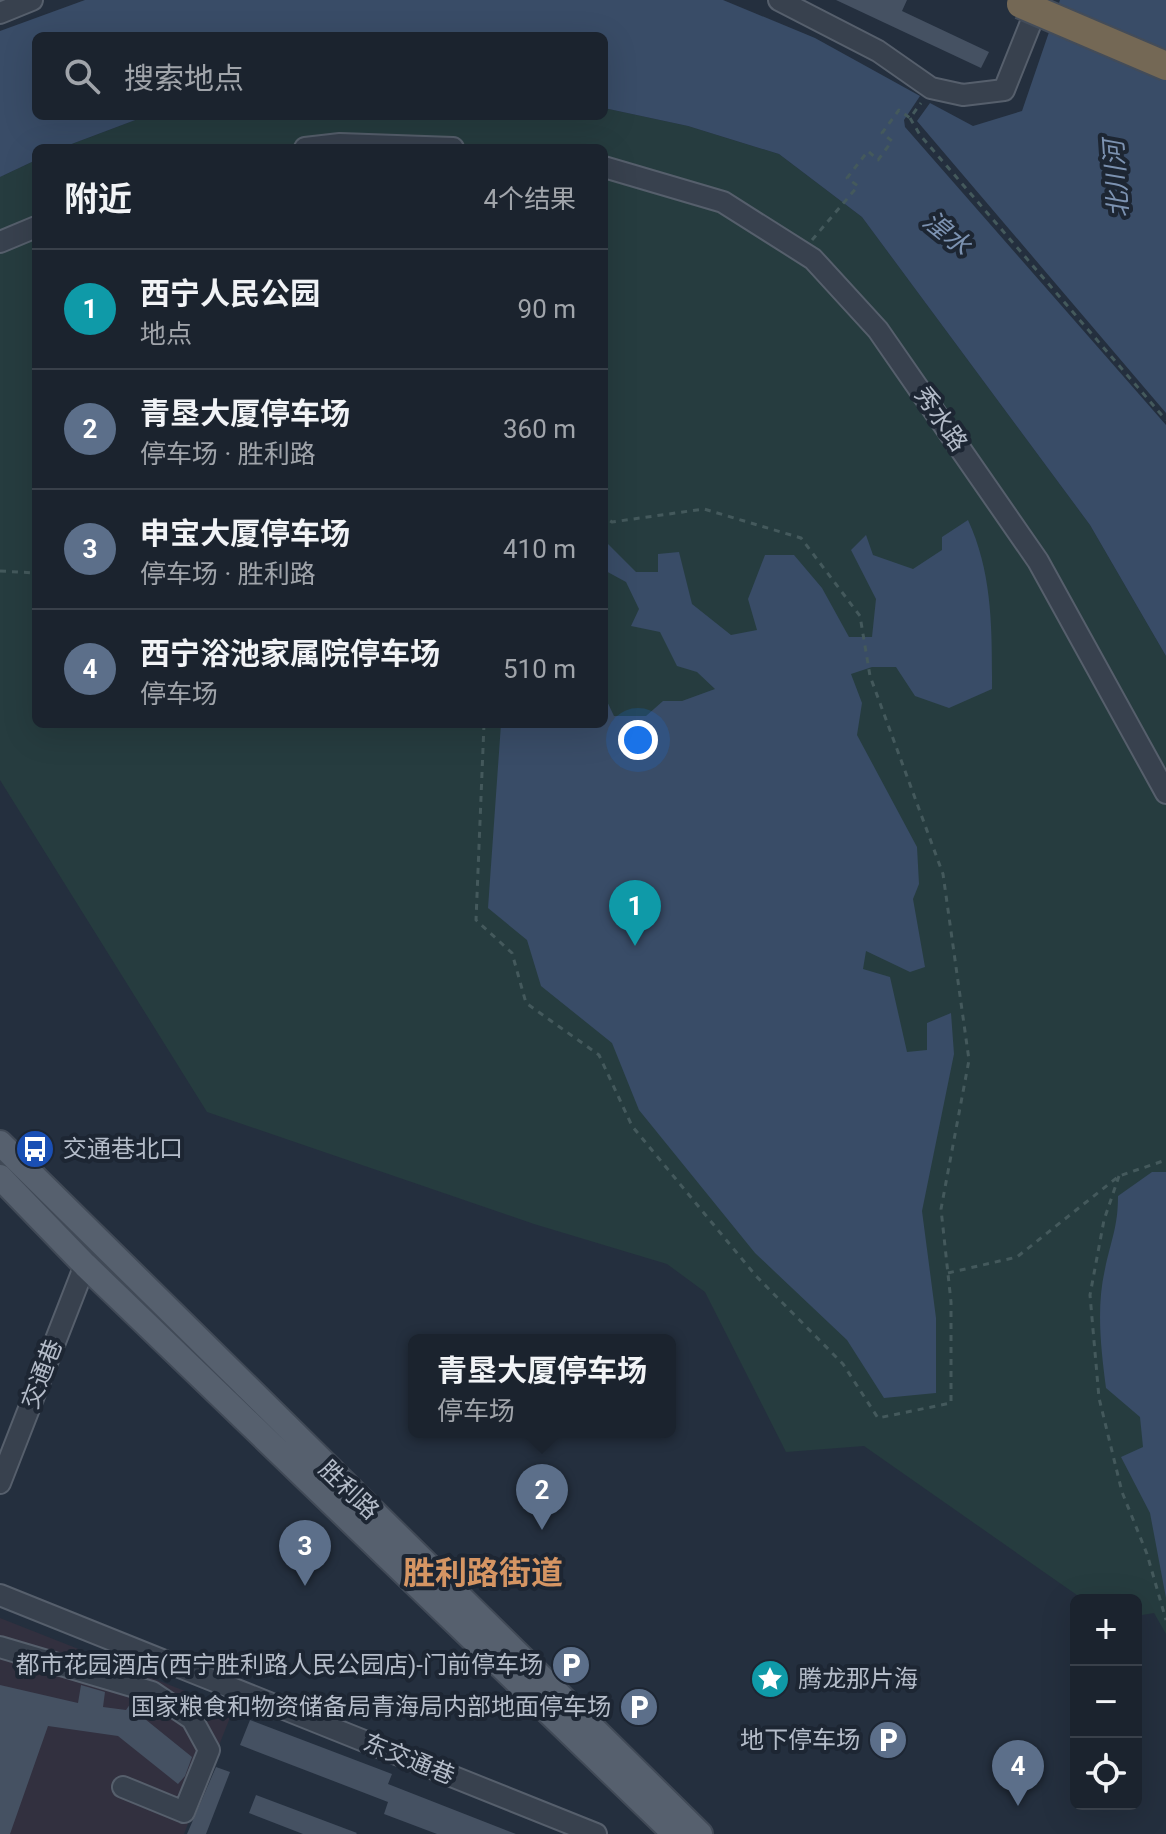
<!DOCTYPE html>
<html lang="zh">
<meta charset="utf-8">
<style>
:root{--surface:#1b232e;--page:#282f3a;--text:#f1f3f6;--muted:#a0a4aa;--line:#39404a;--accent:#2563eb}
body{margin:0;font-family:Roboto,"Noto Sans SC",sans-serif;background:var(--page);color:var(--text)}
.controls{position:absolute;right:24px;bottom:24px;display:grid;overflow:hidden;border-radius:12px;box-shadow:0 8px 32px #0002}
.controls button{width:72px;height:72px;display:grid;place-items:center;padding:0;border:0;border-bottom:2px solid var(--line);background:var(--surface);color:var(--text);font:40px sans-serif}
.you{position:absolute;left:638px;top:740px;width:28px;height:28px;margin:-20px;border:6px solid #fff;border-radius:50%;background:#1a73e8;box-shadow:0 0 0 12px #1a73e833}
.badge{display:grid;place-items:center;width:52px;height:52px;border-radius:50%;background:var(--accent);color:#fff;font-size:26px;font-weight:700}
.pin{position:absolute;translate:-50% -66px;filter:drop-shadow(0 2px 4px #0008)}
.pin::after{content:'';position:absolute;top:42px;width:28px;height:24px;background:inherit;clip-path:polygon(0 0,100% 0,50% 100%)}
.popup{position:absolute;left:408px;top:1334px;width:268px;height:104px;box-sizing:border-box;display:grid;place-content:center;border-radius:12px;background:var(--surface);filter:drop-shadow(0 2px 6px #0005);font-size:26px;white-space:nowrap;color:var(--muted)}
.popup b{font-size:30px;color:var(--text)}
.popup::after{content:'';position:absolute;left:50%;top:100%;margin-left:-16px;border:16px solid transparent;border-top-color:var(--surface)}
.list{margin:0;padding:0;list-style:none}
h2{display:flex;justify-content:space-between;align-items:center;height:104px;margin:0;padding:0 32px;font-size:34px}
h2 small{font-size:26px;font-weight:400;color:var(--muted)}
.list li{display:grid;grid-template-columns:52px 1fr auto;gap:24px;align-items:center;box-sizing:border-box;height:120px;padding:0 32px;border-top:2px solid var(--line)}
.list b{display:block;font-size:30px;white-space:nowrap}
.list p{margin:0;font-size:26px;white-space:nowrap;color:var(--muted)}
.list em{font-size:26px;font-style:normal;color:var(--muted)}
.icon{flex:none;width:44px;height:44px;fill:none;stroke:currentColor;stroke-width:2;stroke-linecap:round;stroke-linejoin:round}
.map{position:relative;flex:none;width:1166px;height:1834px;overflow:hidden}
.search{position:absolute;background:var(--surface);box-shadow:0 8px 32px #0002;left:32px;top:32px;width:576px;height:88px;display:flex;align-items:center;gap:20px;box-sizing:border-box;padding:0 28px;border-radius:12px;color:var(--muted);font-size:30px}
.panel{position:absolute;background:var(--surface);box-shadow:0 8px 32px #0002;left:32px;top:144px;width:576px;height:584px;border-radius:12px}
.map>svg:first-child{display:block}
.medical{fill:#32303f}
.green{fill:#263c3f}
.water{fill:#394c67}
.building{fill:#455162}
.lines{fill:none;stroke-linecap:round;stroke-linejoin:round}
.minor-casing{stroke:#565f6c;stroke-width:24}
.major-casing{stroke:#414a57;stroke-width:28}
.path{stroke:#44595c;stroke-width:3;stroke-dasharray:6 6;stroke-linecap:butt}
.minor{stroke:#38414e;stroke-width:20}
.major{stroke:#56606e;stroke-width:24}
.highway-bridge-casing{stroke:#434c59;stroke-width:32;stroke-linecap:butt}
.highway-bridge{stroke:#746855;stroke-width:28}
.labels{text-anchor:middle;stroke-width:8;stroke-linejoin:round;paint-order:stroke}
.street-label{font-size:24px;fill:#b4bcc9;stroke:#1d2633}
.poi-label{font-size:24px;fill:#b4bcc9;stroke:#1d2633;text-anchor:end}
.water-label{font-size:26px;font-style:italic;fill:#7c92b1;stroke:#1d2633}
.district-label{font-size:32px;font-weight:bold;fill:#d59563;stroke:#1d2633}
</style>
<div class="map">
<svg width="1166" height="1834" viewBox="0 0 1166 1834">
<rect width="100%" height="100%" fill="#242f3e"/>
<!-- medical -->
<path class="medical" d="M0,1618L233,1710L184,1834H0Z"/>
<!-- green -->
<path class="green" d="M604,108L688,126L779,154L862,217L1090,525L1166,656V1634L1154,1613L1136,1616V1600H1084L864,1446L786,1452L705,1292L667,1264L534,1224L207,1112L0,780V177L36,160V724H604V148H61L146,116H604Z"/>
<!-- water -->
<path class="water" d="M85,0H723L815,38L920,96L904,120L905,127L1166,425V656L1090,525L862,217L779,154L688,126L604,108V36H36V116H146L61,148H36V160L0,177V31Z
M1060,0H1166V413L917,121L930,103L973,126L1022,111Z
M968,520C993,574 992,631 992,689L949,708L915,696L896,667H872L851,674L862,703L857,735L917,847L919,884L913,899L925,967L910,972L866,951L863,969L890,977L907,1052L927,1050V1023L951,1013L954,1054L922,1211L936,1318V1393L884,1398L847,1340L755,1253L639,1110L612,1043L541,986L527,940L488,908L501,724H604V695L614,716H646L663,701H682L715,689L697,672L677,666L660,632L631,626L639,609L626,582L604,570V540L636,572H658V554L679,552L692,604L731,635L757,630L748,599L765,555H794L822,588L849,637H872L876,599L851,550L866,535L873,555L913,569L942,550V537Z
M1152,1172H1166V1598L1150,1513L1121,1457L1143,1447L1140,1417L1106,1388C1101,1349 1096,1308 1105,1269C1111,1240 1118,1227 1118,1196Z"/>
<!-- building -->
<path class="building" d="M836,0H907L902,11L989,52L981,68Z
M0,1685L78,1703L81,1685L105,1692L103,1707L126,1710L133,1700L146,1704L153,1708L145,1719L192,1757L185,1776L178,1784L118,1736L48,1726L10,1834H0Z
M250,1720L392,1774L388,1784L516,1834H437L384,1814L388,1802L240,1745Z
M216,1767L230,1772L206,1834H187Z
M256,1795L357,1833L356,1834H303L249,1813Z"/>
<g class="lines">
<!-- minor casing -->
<g class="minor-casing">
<path id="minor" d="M779,0L878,51L931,88L963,95L1004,90L1040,0
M0,13L32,0
M305,148L340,144L453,148
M604,167L723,202L813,259L878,330L1038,561L1166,793
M0,242L36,227
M0,1483L85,1265
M0,1595L596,1834
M0,1647L152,1692L192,1719L209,1750L184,1812L123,1787"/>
</g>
<!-- major casing -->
<g class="major-casing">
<path id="major" d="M0,1143L700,1834
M0,1177L85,1265L675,1834"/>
</g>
<!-- path -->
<path class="path" d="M910,118L920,135L1166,420
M812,240L858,186L847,178L868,151L878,160L892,141L882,133L899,110L910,118L921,103
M0,571L36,573
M484,724L476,920L512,953L526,1003L599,1055L632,1126L756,1276L843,1364L878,1418L951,1403V1302L941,1209L969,1060L943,874L870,676L860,616L801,538L704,509L612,522L604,517
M1119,1176L1104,1220L1090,1295L1099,1398L1122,1492L1147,1554L1166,1620
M948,1273L1017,1257L1119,1176L1166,1160"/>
<!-- minor -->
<use href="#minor" class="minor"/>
<!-- major -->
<use href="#major" class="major"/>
<!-- highway-bridge casing -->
<g class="highway-bridge-casing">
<path id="highway-bridge" d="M1021,4L1166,66"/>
</g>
<!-- highway-bridge -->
<use href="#highway-bridge" class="highway-bridge"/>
</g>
<!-- icons -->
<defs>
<g id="bus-disc" transform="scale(2)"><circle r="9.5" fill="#1a4fb4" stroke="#1d2633"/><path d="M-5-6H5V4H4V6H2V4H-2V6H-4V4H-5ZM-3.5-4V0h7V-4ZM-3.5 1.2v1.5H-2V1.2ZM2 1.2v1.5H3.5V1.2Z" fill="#fff"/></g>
<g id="parking-disc" transform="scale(2)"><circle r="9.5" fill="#5c6f8a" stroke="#1d2633"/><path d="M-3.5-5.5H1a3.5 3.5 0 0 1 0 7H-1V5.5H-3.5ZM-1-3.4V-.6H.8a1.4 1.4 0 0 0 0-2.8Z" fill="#fff"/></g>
<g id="sight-disc" transform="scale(2)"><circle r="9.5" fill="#0f9aa8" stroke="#1d2633"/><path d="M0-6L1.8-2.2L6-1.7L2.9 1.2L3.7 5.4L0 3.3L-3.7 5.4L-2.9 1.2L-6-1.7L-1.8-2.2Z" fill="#fff"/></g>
</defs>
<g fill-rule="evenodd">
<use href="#bus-disc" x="35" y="1149"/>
<use href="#parking-disc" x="571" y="1665"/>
<use href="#sight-disc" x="770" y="1679"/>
<use href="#parking-disc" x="639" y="1707"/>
<use href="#parking-disc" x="888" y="1740"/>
</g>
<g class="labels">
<!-- street labels -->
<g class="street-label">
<text transform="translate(941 419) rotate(55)" y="8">秀水路</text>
<text transform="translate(42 1374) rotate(-69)" y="8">交通巷</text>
<text transform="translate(349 1490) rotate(44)" y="8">胜利路</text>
<text transform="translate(409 1759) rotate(22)" y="8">东交通巷</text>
</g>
<!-- poi labels -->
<g class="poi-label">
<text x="63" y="1157" text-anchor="start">交通巷北口</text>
<text x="543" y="1673">都市花园酒店(西宁胜利路人民公园店)-门前停车场</text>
<text x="798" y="1687" text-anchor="start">腾龙那片海</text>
<text x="611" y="1715">国家粮食和物资储备局青海局内部地面停车场</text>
<text x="860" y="1748">地下停车场</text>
</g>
<!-- water labels -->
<g class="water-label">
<text transform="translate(1116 179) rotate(-94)" y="9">北川河</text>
<text transform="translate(947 233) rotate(39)" y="9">湟水</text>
</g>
<!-- district labels -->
<g class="district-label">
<text x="483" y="1584">胜利路街道</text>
</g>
</g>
</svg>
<div class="controls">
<button>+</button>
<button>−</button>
<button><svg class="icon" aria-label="locate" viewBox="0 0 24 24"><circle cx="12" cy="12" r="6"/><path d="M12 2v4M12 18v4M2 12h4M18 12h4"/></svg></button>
</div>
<div class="you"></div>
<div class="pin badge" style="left:635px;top:946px;background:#0f9aa8">1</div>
<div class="pin badge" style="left:542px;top:1530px;background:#5c6f8a">2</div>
<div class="popup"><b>青垦大厦停车场</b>停车场</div>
<div class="pin badge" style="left:305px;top:1586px;background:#5c6f8a">3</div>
<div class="pin badge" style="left:1018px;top:1806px;background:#5c6f8a">4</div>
<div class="search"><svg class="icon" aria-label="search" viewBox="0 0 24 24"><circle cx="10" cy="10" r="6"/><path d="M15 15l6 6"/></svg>搜索地点</div>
<section class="panel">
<h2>附近<small>4个结果</small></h2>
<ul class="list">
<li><span class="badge" style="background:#0f9aa8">1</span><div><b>西宁人民公园</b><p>地点</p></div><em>90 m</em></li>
<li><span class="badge" style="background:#5c6f8a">2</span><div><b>青垦大厦停车场</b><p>停车场 · 胜利路</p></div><em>360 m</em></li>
<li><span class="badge" style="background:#5c6f8a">3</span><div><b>申宝大厦停车场</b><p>停车场 · 胜利路</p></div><em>410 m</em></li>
<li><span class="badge" style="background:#5c6f8a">4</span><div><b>西宁浴池家属院停车场</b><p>停车场</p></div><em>510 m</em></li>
</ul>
</section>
</div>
